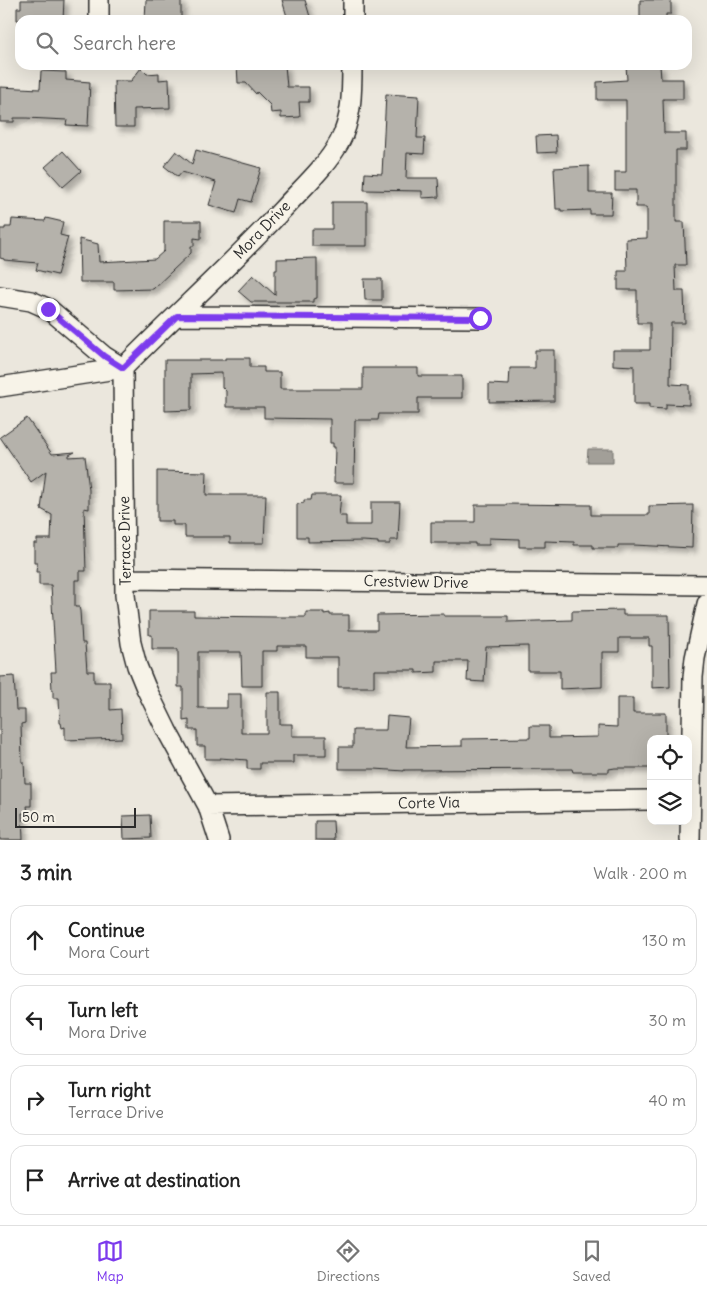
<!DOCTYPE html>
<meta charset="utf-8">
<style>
:root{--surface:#fff;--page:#f2f2f2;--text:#222;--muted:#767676;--line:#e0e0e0;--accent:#7c3aed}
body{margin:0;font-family:Delius,sans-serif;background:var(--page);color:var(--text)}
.controls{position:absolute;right:15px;bottom:15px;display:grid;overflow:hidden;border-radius:10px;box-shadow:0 5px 20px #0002}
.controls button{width:45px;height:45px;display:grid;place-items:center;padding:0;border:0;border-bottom:1px solid var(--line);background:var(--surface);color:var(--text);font:25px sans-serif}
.scale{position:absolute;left:15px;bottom:12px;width:121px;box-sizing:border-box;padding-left:5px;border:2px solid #2b2b2b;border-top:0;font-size:14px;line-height:18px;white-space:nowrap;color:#2b2b2b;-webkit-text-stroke:4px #f7f3e8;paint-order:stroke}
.stop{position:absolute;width:15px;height:15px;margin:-11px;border:4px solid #7c3aed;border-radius:50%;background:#fff}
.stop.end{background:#7c3aed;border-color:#fff;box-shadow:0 1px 5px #0008}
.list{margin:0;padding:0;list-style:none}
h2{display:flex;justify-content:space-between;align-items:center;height:65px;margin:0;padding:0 20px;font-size:21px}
h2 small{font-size:16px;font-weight:400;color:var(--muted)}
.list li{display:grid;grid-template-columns:32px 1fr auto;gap:15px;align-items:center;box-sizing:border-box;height:70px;margin:0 10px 10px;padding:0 10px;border:1px solid var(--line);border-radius:15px}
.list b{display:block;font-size:19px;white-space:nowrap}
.list p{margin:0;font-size:16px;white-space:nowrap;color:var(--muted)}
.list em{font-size:16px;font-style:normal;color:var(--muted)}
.icon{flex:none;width:28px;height:28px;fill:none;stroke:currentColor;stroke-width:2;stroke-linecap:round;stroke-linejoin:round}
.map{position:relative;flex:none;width:707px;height:840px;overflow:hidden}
.search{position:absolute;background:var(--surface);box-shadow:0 5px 20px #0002;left:15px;right:15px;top:15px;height:55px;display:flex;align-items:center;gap:12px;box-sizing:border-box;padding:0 18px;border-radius:15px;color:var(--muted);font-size:19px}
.sheet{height:385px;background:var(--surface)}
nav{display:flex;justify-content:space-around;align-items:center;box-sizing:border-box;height:70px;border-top:1px solid var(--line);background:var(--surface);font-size:14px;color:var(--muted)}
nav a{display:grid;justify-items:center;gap:2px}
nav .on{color:var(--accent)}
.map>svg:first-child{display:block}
.water{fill:#a29f98;stroke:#72716c}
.building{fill:#b5b2ab;stroke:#2b2b2b;filter:url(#shadow)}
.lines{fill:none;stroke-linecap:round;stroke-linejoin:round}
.minor-casing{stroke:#2b2b2b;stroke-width:22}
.minor{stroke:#f7f3e8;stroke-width:19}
.route{stroke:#7c3aed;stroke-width:6}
.labels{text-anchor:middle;stroke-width:5;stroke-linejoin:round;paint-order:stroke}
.street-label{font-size:15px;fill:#2b2b2b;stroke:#f7f3e8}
</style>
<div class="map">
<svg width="707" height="840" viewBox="0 0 707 840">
<defs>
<filter id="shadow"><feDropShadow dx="4.5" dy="4.5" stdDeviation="2.5" flood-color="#0004"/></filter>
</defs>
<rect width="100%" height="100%" fill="#ebe7dd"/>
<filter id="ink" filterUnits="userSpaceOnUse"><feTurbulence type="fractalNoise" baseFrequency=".02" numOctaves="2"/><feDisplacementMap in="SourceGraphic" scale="10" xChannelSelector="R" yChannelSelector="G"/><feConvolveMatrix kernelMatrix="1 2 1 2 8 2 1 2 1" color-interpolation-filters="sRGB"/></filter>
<g filter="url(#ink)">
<!-- water -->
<path class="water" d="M588,449H613V462H587Z"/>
<!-- building -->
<path class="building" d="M21,0H64L63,20H17V8H21Z
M146,0H181V20H145Z
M282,0H305L311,20H288Z
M640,0H669L671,1V14H666V20H640Z
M237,65H285L287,87H309V102H299L300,117L281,118V112L271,113L270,105L257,92L256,94L246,83H238Z
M626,65H660L661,79H683V99H663L664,133H686V150H676V222H684L686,265H675L676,291H684L685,323H671L670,384L689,385V405L666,404V409L649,408V404H634V366L613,365V350H650V323H637V290H618V271H627L626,239L647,238V207H636V190H615V172H626V100H597V82L627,80Z
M141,68L147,74L159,73V80L169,79L170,108L134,109V127H115L114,81H131Z
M41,71L66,72V80L90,82L88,126L66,125L67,120L26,118H14V122H0V87L40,89Z
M386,94L419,96L417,138H425L424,154L407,153L406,178H438L439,197L422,198V191L364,190L365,173L382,174Z
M556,135L557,152L537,153L536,136Z
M196,150L261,168L251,202L240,199L236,213L209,205L216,182L182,172L178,177L164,166L176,151L192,164Z
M63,151L81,171L63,187L45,167Z
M589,166V193H612L611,214H590V210L561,211V209H556L554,168Z
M332,202H367V246H312V229H332Z
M46,218L63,222L60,235L68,237L57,275L36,270L38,263L4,260V259L0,258V229H5V227H11L12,219L45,221Z
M164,221H201V239L194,238V246H191V253L153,289L114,290V282H80L79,239L98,244L99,262L155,259L164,251Z
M317,258V298L313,299V302H251L238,291L253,275L275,295V270H277V259Z
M364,279H382V300H365Z
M535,350H554V401L489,402V384L509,385L510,368H535Z
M225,358H250V367H264V372H280V389H363V368H418V376H462V398H418V414H379L378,420H355L354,483H334L335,447H333V443H330V419L264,418V407H226V391L222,387V373L191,374V410L165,411V360H225Z
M27,418L52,454L75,452L69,455V457L85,456L89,490V509L84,508L86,571H80V580H75V607H79L80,611L82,643H85L87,671H94V682H110V710L121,709L122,738L65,740V727L62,728L61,723H60L59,698H53V690H52L51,672H56L51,585H39V572H36L37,563H34V543H37V539H51L52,515L41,509L46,471L31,482L0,437Z
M157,471L207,472L206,495H266L264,543H230V537H185V525H173V521H157Z
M312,495H341L339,516H346V525H371V502H400L398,540H390V544H378V542L363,541L308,542V537H297V504L304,503V500H311Z
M506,504L591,505V515H649V506L693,505L692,548L634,545H618V548H593V545H574V542L545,541V547H519V539L489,538V545H475V543H431V522H475V505H506Z
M623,610V615H669L670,687L652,688V646H649V638H619V652H602V687L560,689V671H528V646L486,647L484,682L467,681L468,661H436V672L416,673V670H374V687H338V657H306V646H277V651H262V686H242L241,652H198V708H227V694H241V733H267V692H280V724H292V736H326V755H293V763H260V769H247V760L220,758V759H205V746H197V730H189V720L183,721V687H178V649H152V635H149V611H194V616L277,617H306V612H324V614L330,613V615H349V630H377V615L444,614V616H508V622L536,621L572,620V611Z
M14,676L16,710H25V723L21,724L22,762H24L25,783H31V806H27L28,813H22L23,840H0V677Z
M617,698H633V713H666V739H651V768H615L609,769V772H573L572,769L404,770V771L375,769H339V747H353V730H386L387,716L409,718L406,747L462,746V739L530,738V726H549V738L598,737V726L617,727Z
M150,815L151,838L124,839L123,816Z
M315,821H333L334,840H315Z"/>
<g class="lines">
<!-- minor casing -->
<g class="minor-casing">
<path id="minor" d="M99,20V0
M353,20V0
M0,296L31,301L49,309L104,356L123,368
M177,316L480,318
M123,368L125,595L131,643L137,666L146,688L167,731L208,806L219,840
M123,368C175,315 231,265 282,210C301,189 325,168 339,143C352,120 352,91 352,65
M0,387L123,368
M125,579L707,585
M208,806L651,800
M690,840L693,677L695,658L707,604"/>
</g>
<!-- minor -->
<use href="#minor" class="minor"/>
</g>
</g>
<g class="lines" filter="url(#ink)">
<!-- route -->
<path class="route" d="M48,309L104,356L123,368L177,316L480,318"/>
</g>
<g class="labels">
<!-- street labels -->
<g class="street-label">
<text transform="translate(262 230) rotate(-46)" y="5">Mora Drive</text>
<text transform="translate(125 541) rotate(-91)" y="5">Terrace Drive</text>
<text transform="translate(416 582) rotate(1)" y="5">Crestview Drive</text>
<text transform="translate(429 803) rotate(-1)" y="5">Corte Via</text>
</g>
</g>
</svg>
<div class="controls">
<button><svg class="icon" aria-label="locate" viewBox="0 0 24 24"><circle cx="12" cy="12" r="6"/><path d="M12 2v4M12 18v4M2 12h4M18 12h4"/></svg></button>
<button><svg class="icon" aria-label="layers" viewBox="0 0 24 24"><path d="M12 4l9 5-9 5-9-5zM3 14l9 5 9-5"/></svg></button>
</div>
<div class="scale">50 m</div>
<div class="stop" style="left:480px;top:318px"></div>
<div class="stop end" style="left:48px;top:309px"></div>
<div class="search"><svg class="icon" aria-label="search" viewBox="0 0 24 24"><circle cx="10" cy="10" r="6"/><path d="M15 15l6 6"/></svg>Search here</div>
</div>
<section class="sheet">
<h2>3 min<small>Walk · 200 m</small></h2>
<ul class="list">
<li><svg class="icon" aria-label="ahead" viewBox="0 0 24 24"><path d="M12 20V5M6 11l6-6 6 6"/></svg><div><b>Continue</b><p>Mora Court</p></div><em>130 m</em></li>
<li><svg class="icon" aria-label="left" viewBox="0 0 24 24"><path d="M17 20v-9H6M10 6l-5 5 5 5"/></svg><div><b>Turn left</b><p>Mora Drive</p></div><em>30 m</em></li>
<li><svg class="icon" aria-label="right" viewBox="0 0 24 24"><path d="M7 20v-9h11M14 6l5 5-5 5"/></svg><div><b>Turn right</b><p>Terrace Drive</p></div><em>40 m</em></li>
<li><svg class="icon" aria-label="arrive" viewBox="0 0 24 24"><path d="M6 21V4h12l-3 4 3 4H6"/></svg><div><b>Arrive at destination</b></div></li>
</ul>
</section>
<nav>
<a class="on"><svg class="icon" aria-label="map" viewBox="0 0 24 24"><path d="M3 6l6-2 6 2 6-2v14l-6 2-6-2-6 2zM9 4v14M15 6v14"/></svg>Map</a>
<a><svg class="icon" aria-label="directions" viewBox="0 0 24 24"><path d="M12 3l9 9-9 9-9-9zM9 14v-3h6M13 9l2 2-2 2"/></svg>Directions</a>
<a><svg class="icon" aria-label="saved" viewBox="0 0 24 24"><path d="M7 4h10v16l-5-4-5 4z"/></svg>Saved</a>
</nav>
